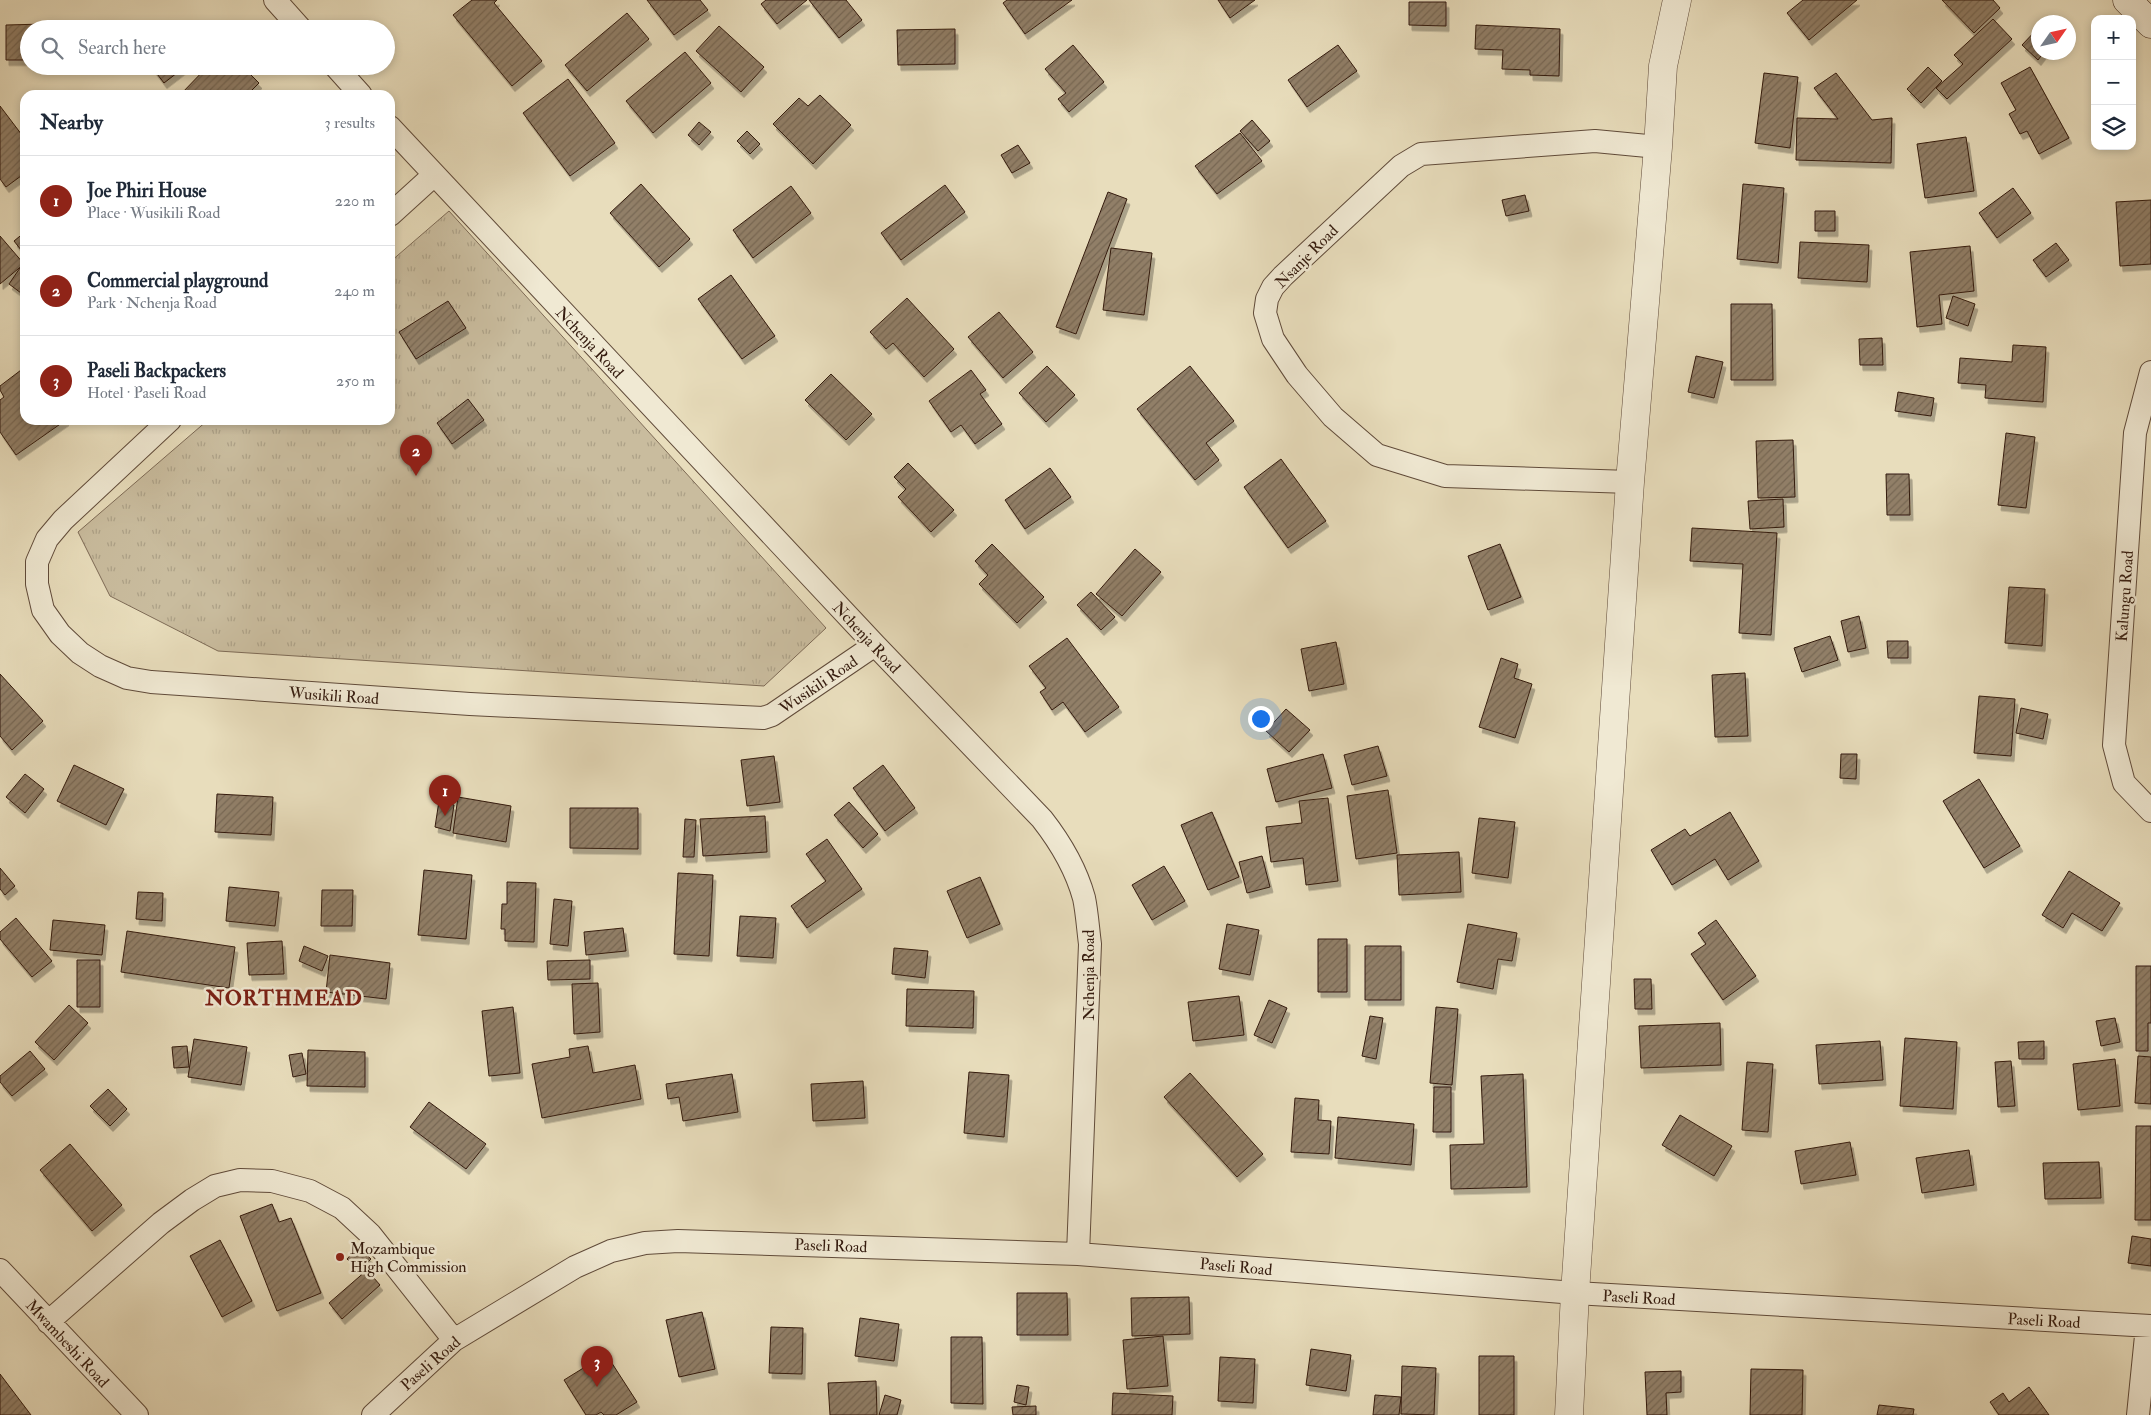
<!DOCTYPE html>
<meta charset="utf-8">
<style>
:root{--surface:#fff;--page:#f6f6f7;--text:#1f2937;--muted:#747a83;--line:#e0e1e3;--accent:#8f2418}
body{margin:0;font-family:"IM FELL Double Pica",serif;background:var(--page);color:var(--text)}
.controls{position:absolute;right:15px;top:15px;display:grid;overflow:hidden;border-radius:10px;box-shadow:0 2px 8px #0003}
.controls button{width:45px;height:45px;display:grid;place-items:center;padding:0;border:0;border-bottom:1px solid var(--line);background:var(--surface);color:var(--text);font:25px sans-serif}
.compass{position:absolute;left:2031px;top:15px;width:45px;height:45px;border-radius:50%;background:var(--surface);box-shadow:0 2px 8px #0003;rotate:56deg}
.you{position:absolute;left:1260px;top:718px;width:18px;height:18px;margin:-12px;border:4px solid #fff;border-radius:50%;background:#1a73e8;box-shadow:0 0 0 8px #1a73e833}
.badge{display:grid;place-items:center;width:32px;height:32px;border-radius:50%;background:var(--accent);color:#fff;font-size:16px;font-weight:700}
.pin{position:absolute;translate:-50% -41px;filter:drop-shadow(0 1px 2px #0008)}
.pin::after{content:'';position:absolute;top:26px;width:18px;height:15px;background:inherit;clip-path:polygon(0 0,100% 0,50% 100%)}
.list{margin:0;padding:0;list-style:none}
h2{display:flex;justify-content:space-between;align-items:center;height:65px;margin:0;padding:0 20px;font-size:21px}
h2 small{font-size:16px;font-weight:400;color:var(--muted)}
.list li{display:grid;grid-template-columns:32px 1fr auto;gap:15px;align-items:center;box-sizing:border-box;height:90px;padding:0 20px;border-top:1px solid var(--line)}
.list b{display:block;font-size:19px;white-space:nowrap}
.list p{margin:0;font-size:16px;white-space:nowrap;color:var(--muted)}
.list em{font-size:16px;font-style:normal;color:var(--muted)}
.icon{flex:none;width:28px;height:28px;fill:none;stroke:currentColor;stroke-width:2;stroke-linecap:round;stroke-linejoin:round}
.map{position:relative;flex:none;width:2151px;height:1415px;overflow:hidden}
.search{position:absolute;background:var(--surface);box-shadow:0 2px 8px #0003;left:20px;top:20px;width:375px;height:55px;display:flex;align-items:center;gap:12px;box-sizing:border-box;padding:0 18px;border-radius:28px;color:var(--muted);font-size:19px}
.panel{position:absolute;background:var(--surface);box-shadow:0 2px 8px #0003;left:20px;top:90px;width:375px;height:335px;border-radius:15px}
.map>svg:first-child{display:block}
.park{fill:url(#park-tufts);stroke:#7e6b56}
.building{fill:url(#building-hatch);stroke:#331a0e;filter:url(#shadow)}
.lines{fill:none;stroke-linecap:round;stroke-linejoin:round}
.minor-casing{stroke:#604b3a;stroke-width:24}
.tertiary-casing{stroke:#604b3a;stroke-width:29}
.secondary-casing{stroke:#331a0e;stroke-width:29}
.minor{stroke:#f0e9d3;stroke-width:22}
.tertiary{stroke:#f0e9d3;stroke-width:28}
.secondary{stroke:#f0e9d3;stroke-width:28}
.poi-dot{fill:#8f2418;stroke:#f0e9d3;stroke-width:2}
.labels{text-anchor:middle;stroke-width:5;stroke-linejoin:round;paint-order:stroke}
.street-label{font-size:16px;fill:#331a0e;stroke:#f0e9d3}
.poi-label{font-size:16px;fill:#331a0e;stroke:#f0e9d3;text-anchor:start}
.district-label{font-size:21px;font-weight:bold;letter-spacing:1px;fill:#7a1f14;stroke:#f0e9d3}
</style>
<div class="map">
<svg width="2151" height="1415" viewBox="0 0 2151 1415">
<defs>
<pattern id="park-tufts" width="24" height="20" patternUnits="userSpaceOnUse" patternTransform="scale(1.25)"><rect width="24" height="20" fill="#c9bc9e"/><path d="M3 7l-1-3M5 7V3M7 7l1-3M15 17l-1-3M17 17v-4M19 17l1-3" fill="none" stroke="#ada187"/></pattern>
<pattern id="building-hatch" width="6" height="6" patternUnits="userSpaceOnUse" patternTransform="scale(1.25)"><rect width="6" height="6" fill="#917f68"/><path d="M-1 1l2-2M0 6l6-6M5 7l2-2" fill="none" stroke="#776754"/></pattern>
<filter id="shadow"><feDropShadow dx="3" dy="5.5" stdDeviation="0" flood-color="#0004"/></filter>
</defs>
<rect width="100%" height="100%" fill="#e8ddbc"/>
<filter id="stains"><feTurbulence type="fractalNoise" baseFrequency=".004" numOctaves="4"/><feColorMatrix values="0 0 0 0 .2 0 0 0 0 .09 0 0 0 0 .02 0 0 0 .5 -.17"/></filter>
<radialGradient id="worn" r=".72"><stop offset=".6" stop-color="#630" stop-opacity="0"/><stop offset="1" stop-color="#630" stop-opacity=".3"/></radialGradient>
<!-- park -->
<path class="park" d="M449,211L826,628L764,686L218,651L110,596L78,532L208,420H390V262Z"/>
<!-- building -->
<path class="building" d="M472,0H497L494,3L542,61L512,86L453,15Z
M647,0H700L708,10L674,35Z
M766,0H807L777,24L761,4Z
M809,0H846L862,20L839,38Z
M1007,0H1072L1025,34L1003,3Z
M1218,0H1255L1230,18Z
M1803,0H1857L1809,40L1787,13Z
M1942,0H1993L2000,8L1974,33Z
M1409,2H1446V26L1409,25Z
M627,13L649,39L587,91L565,65Z
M1993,19L2012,39L1947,99L1936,88L1963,64L1954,55Z
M45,24V29H29V60H6V25Z
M1476,25L1560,29L1559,76L1530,75V70L1502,69L1503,50L1475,49Z
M719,26L764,67L741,92L696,51Z
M2038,28V52H2044L2038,60L2022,45Z
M955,29V64L898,65L897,30Z
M1073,45L1104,82L1069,112L1058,99L1066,93L1045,69Z
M1338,45L1357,71L1307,107L1288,80Z
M685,52L711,83L653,133L626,101Z
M151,66H186L164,83Z
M208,66H242L259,83L247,95H180Z
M1928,67L1942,81L1921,103L1907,89Z
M2030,67L2069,138L2039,154L2027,131L2020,134L2009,114L2016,110L2001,83Z
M1764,73L1798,77L1790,148L1755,143Z
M1836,73L1872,120L1892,118L1891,163L1796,160L1797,118L1838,119L1814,88Z
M568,79L615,143L570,176L523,113Z
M820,95L851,125L813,164L773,124L799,98L808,106Z
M0,106L25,139V173L6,187L0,179Z
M1252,120L1270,141L1258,151L1240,131Z
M699,122L711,132L699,145L688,135Z
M747,131L760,144L750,154L737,141Z
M1240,133L1262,161L1217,194L1195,166Z
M1966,137L1974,191L1925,198L1917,144Z
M1018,145L1030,163L1012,173L1001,155Z
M641,184L690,239L659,267L610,213Z
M1743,184L1784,188L1778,263L1737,259Z
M945,185L965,212L901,260L881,233Z
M791,186L811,213L753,258L733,230Z
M2013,188L2031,213L1997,238L1979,213Z
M1108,192L1127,199L1076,334L1056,327Z
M1525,195L1529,211L1506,216L1502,200Z
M2151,200V264L2120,266L2116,202Z
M1815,211H1835V231H1815Z
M25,232V255L14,241Z
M0,236L24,264L0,284Z
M1800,242L1869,245L1867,282L1798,278Z
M2056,243L2069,260L2046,277L2033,260Z
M1970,246L1974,291L1939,295L1942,324L1917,327L1910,252Z
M1111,248L1152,253L1144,315L1103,310Z
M22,265L25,267V296L9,284Z
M731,275L775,336L742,359L698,299Z
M1953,296L1975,304L1968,326L1946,318Z
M907,298L954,349L924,377L893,343L886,349L870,332Z
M448,301L466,328L416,359L399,332Z
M1731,304H1772L1773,380H1731Z
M999,312L1033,352L1003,378L968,337Z
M1882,338L1883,365H1860L1859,339Z
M2013,345L2046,347L2043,402L1985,398L1986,385L1958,383L1960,358L2012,362Z
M1696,356L1723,362L1714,398L1688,392Z
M1047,366L1075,395L1046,422L1019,393Z
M1190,366L1234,421L1206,443L1219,460L1195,480L1137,409Z
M25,367V420H66L16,455L0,432V400L4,397L0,390V386Z
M971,370L986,390L980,394L1002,424L975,444L961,425L951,432L929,401Z
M831,374L872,414L846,440L805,400Z
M1898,392L1934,398L1931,416L1895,411Z
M468,399L484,420L452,444L437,423Z
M2006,433L2035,437L2026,508L1998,505Z
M1793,440L1795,497L1758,498L1756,441Z
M1281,459L1326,521L1288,548L1244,487Z
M908,463L954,510L931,532L898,497L906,489L894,477Z
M1050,468L1071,497L1025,529L1005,500Z
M1886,474H1909L1910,515H1887Z
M1783,499L1784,527L1750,529L1748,501Z
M1692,528L1777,533L1771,635L1739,633L1743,564L1690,561Z
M992,544L1044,597L1017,623L979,584L988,575L975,561Z
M1500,544L1521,597L1488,610L1468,556Z
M1135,549L1161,572L1122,616L1096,594Z
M2009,587L2045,589L2042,646L2005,643Z
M1091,592L1115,617L1101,630L1077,605Z
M1859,616L1866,648L1848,652L1841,621Z
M1830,636L1838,660L1802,672L1794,648Z
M1067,638L1119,707L1085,732L1063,702L1052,710L1040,692L1046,688L1029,666Z
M1887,641H1908V658H1888Z
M1336,642L1344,684L1309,691L1301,649Z
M1501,658L1518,664L1514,678L1532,684L1515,738L1479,727Z
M1745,673L1748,736L1715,737L1712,675Z
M0,674L43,721L12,750L0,736Z
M1979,696L2015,699L2011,756L1974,753Z
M2021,708L2048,714L2043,739L2016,733Z
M1286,709L1310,730L1289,752L1266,731Z
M1378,746L1387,776L1352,785L1344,755Z
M1323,754L1332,788L1276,802L1267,769Z
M1841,754H1857L1856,779L1840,778Z
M774,756L780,802L747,806L741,760Z
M74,765L124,789L106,825L57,801Z
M883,765L915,808L885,831L853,788Z
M25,774L44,789L25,813L6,797Z
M1979,779L2020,846L1984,868L1943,801Z
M1388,790L1397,853L1356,859L1347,796Z
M217,794L273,797L271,835L215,832Z
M458,797L511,806L506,842L453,833Z
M1328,798L1338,881L1306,885L1303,858L1271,862L1266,827L1302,823L1299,801Z
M439,801L454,805L450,831L435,827Z
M849,802L878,834L863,848L834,815Z
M570,808H638V849L570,848Z
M1212,812L1239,877L1208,890L1181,825Z
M1730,812L1759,861L1728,880L1715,859L1672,885L1651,850L1685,829L1690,836Z
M765,816L767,852L703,856L700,819Z
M1479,818L1515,822L1508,878L1472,873Z
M685,819L696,820L694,857H683Z
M827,839L862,889L807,928L791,906L826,881L806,854Z
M1459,852L1461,892L1399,895L1397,855Z
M1262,856L1270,887L1247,893L1239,862Z
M1164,866L1185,901L1152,920L1132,885Z
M0,868L15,886L5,895L0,889Z
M424,870L472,875L466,939L418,935Z
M2069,871L2120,903L2102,931L2072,913L2063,928L2042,915Z
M678,873L713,875L709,956L674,954Z
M980,877L1000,924L967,938L947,891Z
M507,882L536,883L534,942L505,941V929H501L502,904H507Z
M229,887L279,892L275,926L226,921Z
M322,890H353L352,926H321Z
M138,892L163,893L162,921L136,919Z
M554,899L572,901L568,946L550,944Z
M740,916L776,918L773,958L737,956Z
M16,918L52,961L32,977L0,939V932Z
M53,920L105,925L102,955L50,950Z
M1716,920L1756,976L1723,1000L1691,954L1706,944L1698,933Z
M1227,924L1259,930L1250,975L1219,969Z
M1468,924L1517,933L1512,961L1498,959L1493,989L1457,982Z
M623,928L626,951L586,955L584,932Z
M127,931L235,947L229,988L121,972Z
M1318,939H1347V992H1318Z
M282,941L284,974L249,975L247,943Z
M304,946L328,956L322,971L299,961Z
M1365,946H1401V1000H1365Z
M894,948L928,951L925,978L892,974Z
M330,955L390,963L386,999L326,992Z
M77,960H100V1007H77Z
M590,960V979L548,980L547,961Z
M2136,966H2151V1023H2148V1051H2136Z
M1634,979H1651L1652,1009H1635Z
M598,983L600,1032L574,1034L572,984Z
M907,989L974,991L973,1028L906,1026Z
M1239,996L1244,1035L1193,1041L1188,1002Z
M1269,1000L1287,1008L1272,1043L1254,1035Z
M69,1005L88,1023L54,1060L35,1042Z
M513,1007L520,1073L489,1076L482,1011Z
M1436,1007L1458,1009L1452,1085L1430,1083Z
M1370,1016L1383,1018L1376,1059L1362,1056Z
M2115,1018L2120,1042L2101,1046L2096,1021Z
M1720,1023L1721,1065L1641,1068L1639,1026Z
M1905,1038L1957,1042L1953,1109L1900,1106Z
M194,1039L247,1047L241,1085L188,1077Z
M1880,1041L1883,1080L1819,1084L1816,1045Z
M2044,1041V1059H2019L2018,1042Z
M187,1046L189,1067L174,1068L172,1047Z
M588,1046L593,1073L635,1065L641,1099L542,1118L532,1064L570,1057L569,1049Z
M308,1050L365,1052V1087L307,1086Z
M30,1051L45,1069L12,1096L0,1082V1076Z
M302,1053L306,1074L293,1077L289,1055Z
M2138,1056L2151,1057V1104L2135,1103Z
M2115,1059L2120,1106L2078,1110L2073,1064Z
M2011,1061L2015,1106L1998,1107L1995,1062Z
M1747,1062L1773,1064L1768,1132L1742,1130Z
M969,1072L1009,1075L1004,1137L964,1133Z
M1190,1073L1263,1154L1237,1177L1164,1097Z
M732,1074L738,1112L683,1121L679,1097L668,1099L666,1084Z
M1523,1074L1527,1187L1451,1189L1450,1145L1484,1144L1481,1076Z
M863,1081L865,1118L813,1121L811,1084Z
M1434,1087H1451V1132H1433Z
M108,1089L127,1109L110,1126L90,1106Z
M1295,1098L1319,1100L1318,1120L1331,1121L1329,1154L1291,1152Z
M429,1102L486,1144L466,1169L410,1127Z
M1680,1115L1732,1146L1714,1176L1662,1145Z
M1338,1117L1414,1124L1411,1165L1335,1158Z
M2136,1126H2151V1220H2135Z
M1850,1142L1856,1175L1801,1184L1795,1151Z
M70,1144L122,1205L92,1231L40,1170Z
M1969,1150L1974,1185L1922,1193L1916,1158Z
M2099,1162L2101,1198L2045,1199L2043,1163Z
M272,1204L279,1222L291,1218L321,1293L277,1311L240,1216Z
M2132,1236L2151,1239V1266L2128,1263Z
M220,1240L252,1301L222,1317L190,1256Z
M358,1247L371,1259L359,1271L347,1259Z
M367,1270L380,1285L342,1319L329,1303Z
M1017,1293H1067L1068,1335H1017Z
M1189,1297L1190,1334L1132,1336L1131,1298Z
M702,1312L715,1369L679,1377L666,1320Z
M860,1318L899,1324L894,1361L855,1356Z
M771,1327L803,1328L802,1374L769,1373Z
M1163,1336L1168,1386L1127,1389L1123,1340Z
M951,1337H982L983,1404L951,1403Z
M1311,1349L1351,1355L1346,1391L1306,1385Z
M606,1354L637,1402L616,1415H604L601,1412L596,1415H586L564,1380Z
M1479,1356H1514V1415H1479Z
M1220,1357L1255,1359L1253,1403L1218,1401Z
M1402,1366L1436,1368L1434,1415L1401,1414Z
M1751,1369L1803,1370L1802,1415H1750Z
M1681,1371V1392L1666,1393L1667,1415H1647L1645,1372Z
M0,1374L31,1415H0Z
M876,1381L877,1415H830L828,1383Z
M1017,1385L1029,1387L1026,1405L1014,1402Z
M2029,1387L2049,1415H1999L1990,1402L2003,1393L2009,1402Z
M1113,1393L1173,1396L1172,1415H1112Z
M885,1395L901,1400L897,1415H879Z
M1375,1395L1401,1397L1399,1415H1373Z
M1879,1405L1914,1409L1913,1415H1877Z
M1036,1406V1415H1013L1012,1407Z"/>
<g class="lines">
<!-- minor casing -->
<g class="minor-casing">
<path id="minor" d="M275,0L301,29
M335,66L361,95
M390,127L875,645L1042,819C1060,842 1076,869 1084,898C1087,912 1088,929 1090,944L1078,1254
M390,215L434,175
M2151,372L2135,433L2114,745L2124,783L2151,811
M170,420L63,520L47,539L37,562V584L43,610L60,634L80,653L100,666L127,678L151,682L470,704L763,718L772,715L875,645
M1630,482L1445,476L1377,455L1333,417L1297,375L1273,339L1265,313L1267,299L1273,287L1283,276L1401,166L1421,154L1595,141L1658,147
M0,1270L137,1415
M48,1322L161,1223L192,1200L215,1186L240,1180L272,1181L310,1191L342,1208L370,1234L454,1340
M373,1415L454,1340L575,1267L611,1251L645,1243L678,1241L1078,1254L1575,1293L2151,1326
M2138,1415L2147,1326"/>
</g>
<!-- tertiary casing -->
<g class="tertiary-casing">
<path id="tertiary" d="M1569,1415L1575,1293L1630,482L1658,147L1663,66L1677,0"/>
</g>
<!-- secondary casing -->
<g class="secondary-casing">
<path id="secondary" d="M2127,0L2151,24"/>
</g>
<!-- minor -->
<use href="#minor" class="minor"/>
<!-- tertiary -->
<use href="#tertiary" class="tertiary"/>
<!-- secondary -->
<use href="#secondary" class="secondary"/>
</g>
<!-- markers -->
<circle class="poi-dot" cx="340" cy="1257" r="5"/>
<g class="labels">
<!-- street labels -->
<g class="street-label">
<text transform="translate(1306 256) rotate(-45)" y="6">Nsanje Road</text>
<text transform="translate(590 342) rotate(47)" y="6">Nchenja Road</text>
<text transform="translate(2124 596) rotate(-86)" y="6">Kalungu Road</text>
<text transform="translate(867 637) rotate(47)" y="6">Nchenja Road</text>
<text transform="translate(818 684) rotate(-34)" y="6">Wusikili Road</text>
<text transform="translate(334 695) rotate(4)" y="6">Wusikili Road</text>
<text transform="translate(1088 975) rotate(-90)" y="6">Nchenja Road</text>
<text transform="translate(831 1245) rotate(2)" y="6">Paseli Road</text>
<text transform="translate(1236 1266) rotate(5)" y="6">Paseli Road</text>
<text transform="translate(1639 1297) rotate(3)" y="6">Paseli Road</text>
<text transform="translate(2044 1320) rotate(3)" y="6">Paseli Road</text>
<text transform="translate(68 1343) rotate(47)" y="6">Mwambeshi Road</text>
<text transform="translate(430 1363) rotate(-41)" y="6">Paseli Road</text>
</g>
<!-- poi labels -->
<g class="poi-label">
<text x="350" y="1254">Mozambique<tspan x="350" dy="18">High Commission</tspan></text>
</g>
<!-- district labels -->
<g class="district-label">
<text x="284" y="1005">NORTHMEAD</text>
</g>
</g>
<rect width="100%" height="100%" filter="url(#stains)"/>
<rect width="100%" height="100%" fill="url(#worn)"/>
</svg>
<div class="controls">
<button>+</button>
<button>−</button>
<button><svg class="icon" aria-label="layers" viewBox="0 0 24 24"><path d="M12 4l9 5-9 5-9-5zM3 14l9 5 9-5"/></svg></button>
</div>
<svg class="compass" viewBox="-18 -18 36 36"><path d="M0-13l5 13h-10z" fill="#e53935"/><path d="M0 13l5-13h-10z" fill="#747a83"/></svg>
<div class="you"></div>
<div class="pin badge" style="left:445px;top:816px">1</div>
<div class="pin badge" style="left:416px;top:476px">2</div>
<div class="pin badge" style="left:597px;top:1387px">3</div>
<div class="search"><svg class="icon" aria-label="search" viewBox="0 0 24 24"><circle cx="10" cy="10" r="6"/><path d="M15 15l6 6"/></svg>Search here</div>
<section class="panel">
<h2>Nearby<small>3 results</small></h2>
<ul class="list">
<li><span class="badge">1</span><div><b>Joe Phiri House</b><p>Place · Wusikili Road</p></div><em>220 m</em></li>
<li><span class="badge">2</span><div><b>Commercial playground</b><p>Park · Nchenja Road</p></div><em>240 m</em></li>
<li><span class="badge">3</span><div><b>Paseli Backpackers</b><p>Hotel · Paseli Road</p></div><em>250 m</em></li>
</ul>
</section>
</div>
